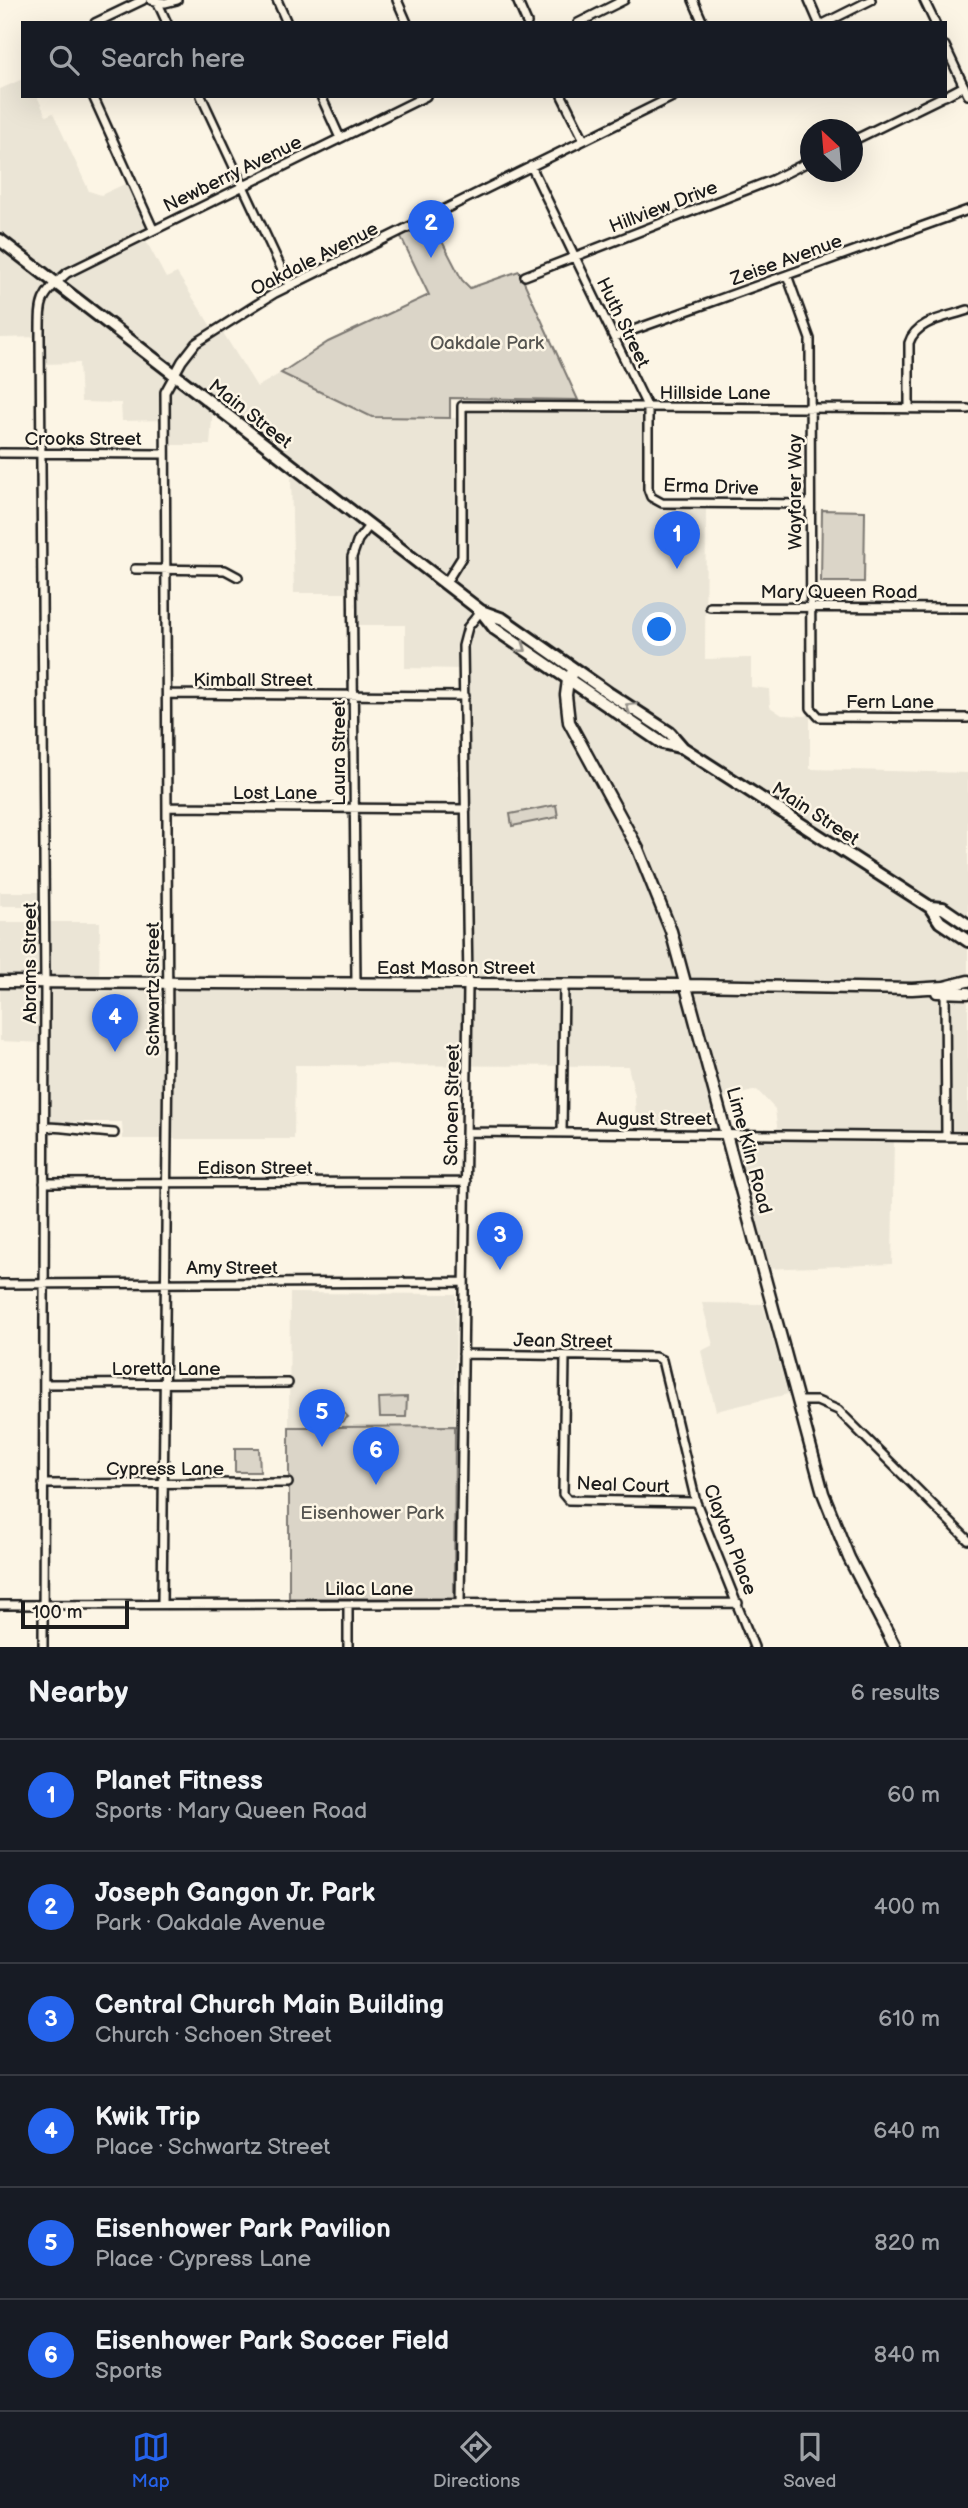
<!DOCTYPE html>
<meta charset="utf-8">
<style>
:root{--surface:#171b24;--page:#20242c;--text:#f1f3f6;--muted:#9ea1a6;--line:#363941;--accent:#2563eb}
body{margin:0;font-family:"Balsamiq Sans",sans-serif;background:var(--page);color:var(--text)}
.compass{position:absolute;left:800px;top:119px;width:63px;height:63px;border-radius:50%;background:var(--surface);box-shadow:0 7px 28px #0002;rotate:334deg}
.scale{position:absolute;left:21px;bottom:18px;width:108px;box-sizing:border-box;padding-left:7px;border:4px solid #1c1c1c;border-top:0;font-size:19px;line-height:24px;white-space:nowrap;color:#1c1c1c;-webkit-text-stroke:5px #fcf5e5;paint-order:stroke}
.you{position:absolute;left:660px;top:630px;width:24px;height:24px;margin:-18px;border:5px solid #fff;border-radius:50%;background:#1a73e8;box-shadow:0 0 0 10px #1a73e833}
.badge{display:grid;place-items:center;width:46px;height:46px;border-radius:50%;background:var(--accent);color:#fff;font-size:23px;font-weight:700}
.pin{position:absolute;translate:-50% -58px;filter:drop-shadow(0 2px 4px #0008)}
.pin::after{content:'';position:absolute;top:37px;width:24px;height:21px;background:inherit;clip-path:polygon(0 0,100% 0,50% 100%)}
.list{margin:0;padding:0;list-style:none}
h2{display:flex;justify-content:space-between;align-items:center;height:91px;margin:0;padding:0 28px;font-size:30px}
h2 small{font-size:23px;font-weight:400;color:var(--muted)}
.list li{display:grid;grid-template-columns:46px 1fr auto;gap:21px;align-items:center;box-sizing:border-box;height:112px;padding:0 28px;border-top:2px solid var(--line)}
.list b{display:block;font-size:26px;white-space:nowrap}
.list p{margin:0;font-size:23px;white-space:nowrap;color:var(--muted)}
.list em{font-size:23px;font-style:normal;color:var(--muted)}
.icon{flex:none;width:38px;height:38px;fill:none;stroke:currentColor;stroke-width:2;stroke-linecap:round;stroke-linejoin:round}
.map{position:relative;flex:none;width:968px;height:1647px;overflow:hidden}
.search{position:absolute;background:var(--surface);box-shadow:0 7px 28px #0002;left:21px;right:21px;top:21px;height:77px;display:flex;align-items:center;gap:18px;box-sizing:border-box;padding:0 24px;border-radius:0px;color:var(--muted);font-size:26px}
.sheet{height:763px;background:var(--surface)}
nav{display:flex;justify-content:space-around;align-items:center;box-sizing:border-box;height:98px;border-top:2px solid var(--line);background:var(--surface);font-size:19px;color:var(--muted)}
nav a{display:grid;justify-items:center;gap:4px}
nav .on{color:var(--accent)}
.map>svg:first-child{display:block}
.built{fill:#ebe5d6}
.green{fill:#dbd5c8;stroke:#7c7872;stroke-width:2}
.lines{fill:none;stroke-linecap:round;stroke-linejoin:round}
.minor-casing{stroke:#1c1c1c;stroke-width:12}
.secondary-casing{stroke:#1c1c1c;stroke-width:15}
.primary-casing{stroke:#1c1c1c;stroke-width:16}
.minor{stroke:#fcf5e5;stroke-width:7}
.secondary{stroke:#fcf5e5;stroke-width:10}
.primary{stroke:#fcf5e5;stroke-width:10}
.oneway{stroke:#97938b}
.labels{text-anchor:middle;stroke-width:5;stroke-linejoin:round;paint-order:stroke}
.street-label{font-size:19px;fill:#1c1c1c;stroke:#fcf5e5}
.park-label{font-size:19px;fill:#555450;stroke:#fcf5e5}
</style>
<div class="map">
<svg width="968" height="1647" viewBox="0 0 968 1647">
<rect width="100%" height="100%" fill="#fcf5e5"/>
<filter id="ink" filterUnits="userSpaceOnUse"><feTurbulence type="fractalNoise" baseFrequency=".0143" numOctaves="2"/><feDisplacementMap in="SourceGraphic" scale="14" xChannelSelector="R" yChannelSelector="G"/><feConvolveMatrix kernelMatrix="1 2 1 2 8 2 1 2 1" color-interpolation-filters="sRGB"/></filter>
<g filter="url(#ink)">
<!-- built -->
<path class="built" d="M23,79V96H37L46,116L53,113L89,191L101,195L131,181L153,229L143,235L166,278L177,273L214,331L220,328L257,387L281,373L372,417L462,418V406L648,408V489L656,501L706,504L705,659L751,658V687L769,689L770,707L782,715L806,716L813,712L810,719V769L968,773V1137L894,1136L892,1264L763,1269L728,1134H778L775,1109L757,1090L712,1101L716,1119L710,1126L636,1125L635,1096L628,1066L295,1065L294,1139H123L122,1122H45V1043L0,1041V922H100L99,982L467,985L464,669L405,668V625H353V593H294L291,479L296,470L213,407L210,445H165L164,420L122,421L121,403L81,402L79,363L41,364L40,337L0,338V89Z
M0,892H45V906H0Z
M290,1293L456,1294L455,1426L289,1427Z
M702,1303L763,1304L788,1394L716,1411L701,1351L713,1345Z"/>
<!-- green -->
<path class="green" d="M431,220L462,280L470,288L519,271L578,400L450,398V418L372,417L281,373L328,342L429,295L400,235Z
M822,510L865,511L864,582H821Z
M556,805L558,817L512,826L510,814Z
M317,1393L326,1394L348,1417L335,1427L455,1426L454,1599L289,1598V1427H316L306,1421L304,1403Z
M407,1397L406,1417H380L379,1398Z
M259,1448L260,1472H235V1448Z"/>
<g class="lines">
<!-- minor casing -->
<g class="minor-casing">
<path id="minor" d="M151,0L165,3L177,0
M277,0L287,23
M397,0L407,23
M517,0L527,23
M693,0L703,23
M809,0L819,23
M924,0L935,23
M157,1L167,23
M95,23L143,0
M578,23L624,0
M825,23L871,0
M945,46L968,95
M93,96L153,229
M201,96L289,285
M321,96L340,138
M562,96L584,140
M945,96L964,86
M852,141L944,96
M531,166L648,408V489L651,497L662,503L810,504
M787,275L810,339L811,708L819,717L968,718
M525,276L772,180L810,161
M614,337L968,210
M909,409V343C916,320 948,317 968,310
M0,453L165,454
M135,569L225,570L238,577
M445,584L462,557V406L968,409
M710,607L968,608
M167,694L465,696
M167,807L466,809
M356,984L352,557L358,540L369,526
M945,988L946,1136
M45,1127C68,1127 90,1132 114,1133
M466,1132L968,1137
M562,1133L564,985
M44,1183L466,1182
M0,1284L464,1282
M463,1354L655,1357L662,1360L696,1502L754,1647
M565,1356L563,1494L568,1500L696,1502
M44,1384L288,1383
M798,1401H817L838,1410L968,1540
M43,1484L288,1483
M460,1603L468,985L463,646L468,627L481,611
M162,1604L168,1044L165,392L182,361L196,343L275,293L674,96
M348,1604V1647
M0,1605L738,1603
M43,1647L45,982L40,337C40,301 39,297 67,273L426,96"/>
</g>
<!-- secondary casing -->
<g class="secondary-casing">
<path id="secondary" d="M572,673L568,680L566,695L569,722L638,849L671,931L823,1493L849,1558L895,1647
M0,982L687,985L912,989L944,987L968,981
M937,992L968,993"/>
</g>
<!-- primary casing -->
<g class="primary-casing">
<path id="primary" d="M0,240L481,611L495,629L662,743L683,748
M481,611L503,619L610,694L670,733L683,748L930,907L940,922L968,941
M930,907L943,908L968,925"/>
</g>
<!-- minor -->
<use href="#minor" class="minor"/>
<!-- secondary -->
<use href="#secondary" class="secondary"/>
<!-- primary -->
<use href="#primary" class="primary"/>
</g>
<!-- one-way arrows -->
<defs><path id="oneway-chevron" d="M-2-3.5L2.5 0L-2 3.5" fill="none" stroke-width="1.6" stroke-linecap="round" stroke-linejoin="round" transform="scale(1.75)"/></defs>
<g class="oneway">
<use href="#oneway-chevron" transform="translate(522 648) rotate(36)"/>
<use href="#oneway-chevron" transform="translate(630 707) rotate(-147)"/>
</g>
</g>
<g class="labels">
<!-- street labels -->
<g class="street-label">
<text transform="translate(232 173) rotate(-26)" y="7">Newberry Avenue</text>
<text transform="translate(663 206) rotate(-21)" y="7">Hillview Drive</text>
<text transform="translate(314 258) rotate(-27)" y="7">Oakdale Avenue</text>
<text transform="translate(786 259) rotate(-20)" y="7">Zeise Avenue</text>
<text transform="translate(624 322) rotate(64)" y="7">Huth Street</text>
<text x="715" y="399">Hillside Lane</text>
<text transform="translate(251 413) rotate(38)" y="7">Main Street</text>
<text x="83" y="445">Crooks Street</text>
<text transform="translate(711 486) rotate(2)" y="7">Erma Drive</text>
<text transform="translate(794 492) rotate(-90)" y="7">Wayfarer Way</text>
<text x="839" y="598">Mary Queen Road</text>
<text x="253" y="686">Kimball Street</text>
<text x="890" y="708">Fern Lane</text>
<text transform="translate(338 753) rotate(-90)" y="7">Laura Street</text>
<text x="275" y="799">Lost Lane</text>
<text transform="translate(816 813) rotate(33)" y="7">Main Street</text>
<text transform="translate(29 963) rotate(-90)" y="7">Abrams Street</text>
<text x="456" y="974">East Mason Street</text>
<text transform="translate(152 989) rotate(-90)" y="7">Schwartz Street</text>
<text transform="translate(451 1105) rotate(-89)" y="7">Schoen Street</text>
<text x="654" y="1125">August Street</text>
<text transform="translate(750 1150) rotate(75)" y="7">Lime Kiln Road</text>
<text x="255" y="1174">Edison Street</text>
<text x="232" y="1274">Amy Street</text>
<text transform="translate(563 1340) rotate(1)" y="7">Jean Street</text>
<text x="166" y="1375">Loretta Lane</text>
<text x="165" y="1475">Cypress Lane</text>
<text transform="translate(623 1484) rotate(2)" y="7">Neal Court</text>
<text transform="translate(731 1539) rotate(69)" y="7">Clayton Place</text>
<text x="369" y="1595">Lilac Lane</text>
</g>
<!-- park labels -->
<g class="park-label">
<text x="487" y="349">Oakdale Park</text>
<text x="372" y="1519">Eisenhower Park</text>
</g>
</g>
</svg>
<svg class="compass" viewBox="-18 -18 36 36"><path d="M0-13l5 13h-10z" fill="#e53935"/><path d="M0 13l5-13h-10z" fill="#9ea1a6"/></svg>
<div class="scale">100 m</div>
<div class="you"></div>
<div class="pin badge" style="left:677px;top:569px">1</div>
<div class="pin badge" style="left:431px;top:258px">2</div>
<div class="pin badge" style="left:500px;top:1270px">3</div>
<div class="pin badge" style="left:115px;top:1052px">4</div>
<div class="pin badge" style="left:322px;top:1447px">5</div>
<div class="pin badge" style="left:376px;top:1485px">6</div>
<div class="search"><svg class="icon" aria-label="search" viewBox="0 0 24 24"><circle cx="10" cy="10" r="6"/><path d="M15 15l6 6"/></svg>Search here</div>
</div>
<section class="sheet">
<h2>Nearby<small>6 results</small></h2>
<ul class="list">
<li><span class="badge">1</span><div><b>Planet Fitness</b><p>Sports · Mary Queen Road</p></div><em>60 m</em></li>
<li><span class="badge">2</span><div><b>Joseph Gangon Jr. Park</b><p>Park · Oakdale Avenue</p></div><em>400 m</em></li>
<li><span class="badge">3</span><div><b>Central Church Main Building</b><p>Church · Schoen Street</p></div><em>610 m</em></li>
<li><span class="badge">4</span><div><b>Kwik Trip</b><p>Place · Schwartz Street</p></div><em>640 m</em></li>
<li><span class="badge">5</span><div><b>Eisenhower Park Pavilion</b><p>Place · Cypress Lane</p></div><em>820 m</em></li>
<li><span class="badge">6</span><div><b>Eisenhower Park Soccer Field</b><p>Sports</p></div><em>840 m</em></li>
</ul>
</section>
<nav>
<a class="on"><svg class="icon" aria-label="map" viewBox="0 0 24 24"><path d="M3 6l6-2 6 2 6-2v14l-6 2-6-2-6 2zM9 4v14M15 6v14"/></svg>Map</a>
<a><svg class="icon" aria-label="directions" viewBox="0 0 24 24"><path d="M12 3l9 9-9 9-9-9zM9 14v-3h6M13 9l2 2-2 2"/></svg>Directions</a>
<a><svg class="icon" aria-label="saved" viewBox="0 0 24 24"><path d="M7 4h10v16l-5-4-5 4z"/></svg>Saved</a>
</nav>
